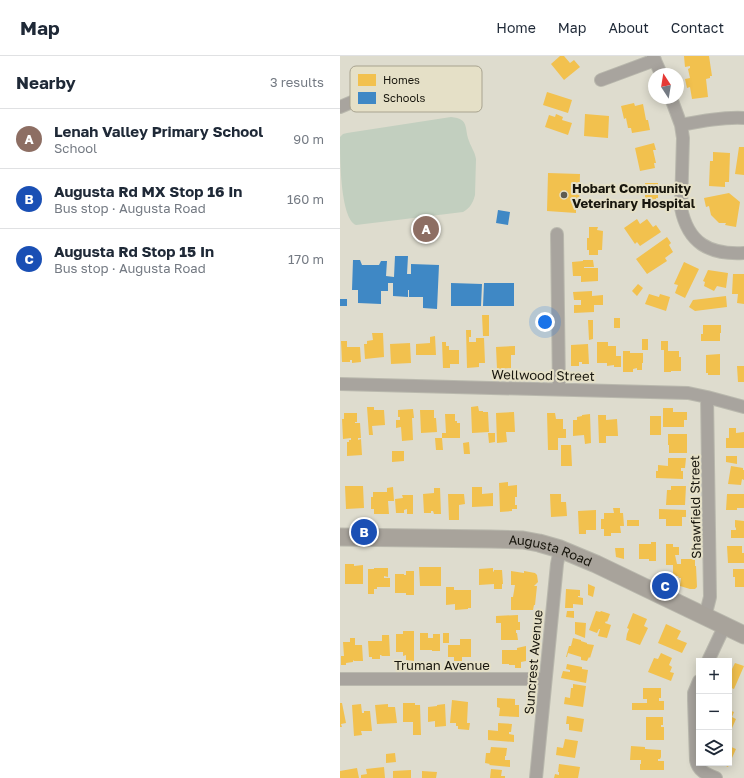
<!DOCTYPE html>
<meta charset="utf-8">
<style>
:root{--surface:#fff;--page:#f2f2f3;--text:#1f2937;--muted:#747a83;--line:#e0e1e3;--accent:#111827}
body{margin:0;font-family:"Golos Text",sans-serif;background:var(--page);color:var(--text)}
.controls{position:absolute;right:12px;bottom:12px;display:grid;overflow:hidden;border-radius:0px;box-shadow:0 2px 10px #0003}
.controls button{width:36px;height:36px;display:grid;place-items:center;padding:0;border:0;border-bottom:1px solid var(--line);background:var(--surface);color:var(--text);font:20px sans-serif}
.compass{position:absolute;left:308px;top:12px;width:36px;height:36px;border-radius:50%;background:var(--surface);box-shadow:0 2px 10px #0003;rotate:348deg}
.you{position:absolute;left:205px;top:266px;width:14px;height:14px;margin:-10px;border:3px solid #fff;border-radius:50%;background:#1a73e8;box-shadow:0 0 0 6px #1a73e833}
.badge{display:grid;place-items:center;width:26px;height:26px;border-radius:50%;background:var(--accent);color:#fff;font-size:13px;font-weight:700}
.pin{position:absolute;translate:-50% -50%;border:2px solid #fff;box-shadow:0 1px 4px #0006}
.list{margin:0;padding:0;list-style:none}
h2{display:flex;justify-content:space-between;align-items:center;height:52px;margin:0;padding:0 16px;font-size:17px}
h2 small{font-size:13px;font-weight:400;color:var(--muted)}
.list li{display:grid;grid-template-columns:26px 1fr auto;gap:12px;align-items:center;box-sizing:border-box;height:60px;padding:0 16px;border-top:1px solid var(--line)}
.list b{display:block;font-size:15px;white-space:nowrap}
.list p{margin:0;font-size:13px;white-space:nowrap;color:var(--muted)}
.list em{font-size:13px;font-style:normal;color:var(--muted)}
.icon{flex:none;width:22px;height:22px;fill:none;stroke:currentColor;stroke-width:2;stroke-linecap:round;stroke-linejoin:round}
.map{position:relative;flex:none;width:404px;height:722px;overflow:hidden}
header{display:flex;align-items:center;gap:24px;box-sizing:border-box;height:56px;padding:0 20px;background:var(--surface);border-bottom:1px solid var(--line)}
header strong{font-size:19px}
nav{display:flex;gap:22px;margin-inline-start:auto;font-size:14px}
main{display:flex}
aside{flex:1;background:var(--surface)}
.map>svg:first-child{display:block}
.green{fill:#c2cfbf}
.homes{fill:#f2c14e}
.schools{fill:#3f88c5}
.lines{fill:none;stroke-linecap:round;stroke-linejoin:round}
.street-casing{stroke:#b9b8ad;stroke-width:14}
.secondary-casing{stroke:#b9b8ad;stroke-width:19}
.street{stroke:#a8a49e;stroke-width:12}
.secondary{stroke:#a8a39b;stroke-width:17}
.poi-dot{fill:#5d5b51;stroke:#e5e0c7;stroke-width:1.5}
.labels{text-anchor:middle;stroke-width:4;stroke-linejoin:round;paint-order:stroke}
.poi-label{font-size:13px;font-weight:bold;fill:#18160d;stroke:#e5e0c7;text-anchor:start}
.street-label{font-size:13px;fill:#18160d;stroke:#e5e0c7}
.key{fill:#e5e0c7;stroke:#a8a38f;stroke-width:1}
.key-label{font-size:11px;fill:#18160d}
</style>
<header>
<strong>Map</strong>
<nav><a>Home</a><a>Map</a><a>About</a><a>Contact</a></nav>
</header>
<main>
<aside>
<h2>Nearby<small>3 results</small></h2>
<ul class="list">
<li><span class="badge" style="background:#8d6e63">A</span><div><b>Lenah Valley Primary School</b><p>School</p></div><em>90 m</em></li>
<li><span class="badge" style="background:#1a4fb4">B</span><div><b>Augusta Rd MX Stop 16 In</b><p>Bus stop · Augusta Road</p></div><em>160 m</em></li>
<li><span class="badge" style="background:#1a4fb4">C</span><div><b>Augusta Rd Stop 15 In</b><p>Bus stop · Augusta Road</p></div><em>170 m</em></li>
</ul>
</aside>
<div class="map">
<svg width="404" height="722" viewBox="0 0 404 722">
<rect width="100%" height="100%" fill="#dedcce"/>
<!-- green -->
<path class="green" d="M111,61C130,63 124,72 129,85C131,91 135,96 136,103L135,139C133,147 130,152 123,156L16,169C0,162 0,100 0,81L3,78L7,77Z"/>
<!-- homes -->
<path class="homes" d="M220,0H224L230,7L234,4L240,11L224,24L211,8Z
M344,0H369L372,20H370V22L366,23L368,41L352,43L350,31L347,32L345,23L350,22L348,13L350,12V10L345,11Z
M207,36L232,44L228,57L203,49Z
M294,47L295,50L303,48L306,64H308L310,74L292,77L291,72H288L286,62L284,63L281,50Z
M216,58L223,61L222,64L232,67L228,79L205,71L209,59L215,61Z
M245,58L269,60L268,82L244,80Z
M314,87L316,94H313L316,107H314L315,112L300,115L295,92Z
M399,91H404V119L395,118Z
M373,96L390,97L389,126H385V131L369,130L370,105H373Z
M208,117L240,118L239,150H236V157L207,155Z
M305,127H318V142H316V149L305,150Z
M389,137L400,146L396,171L385,169L386,167H379L371,159L369,150L366,151L364,142Z
M297,163L300,168L307,163L313,171L316,169L321,176L300,190L297,186L295,188L284,172Z
M249,171H258L257,174L263,175L262,194H258V199H249V194H247V182H249Z
M327,181L331,187L329,189L333,196L325,202L327,205L307,218L296,203Z
M243,204H253L254,211H244V212H258V225L241,226V220H233L232,206L243,205Z
M344,206L359,213L345,242L335,237L338,229L334,228Z
M368,214L388,217L386,232L377,230L374,235L364,230L365,226L363,225Z
M393,218H404V248L397,247L398,238H392Z
M298,228L303,232L297,240L292,235Z
M252,235V240L263,239V249H254V256L234,257V249H241V244H234L233,236Z
M309,238L319,241L320,238L330,241L326,255L305,248Z
M386,240L387,251L355,255L349,251L353,244Z
M142,259H149V280H143Z
M274,262H280V272H274Z
M248,264H253V283L249,284Z
M363,269H381V277H380V285H361V278H363Z
M126,274H131V281H129V286H136V282H144L145,307H139V311L127,312Z
M32,277H43L44,301L25,303L24,288H27V285L33,284Z
M95,280L96,299H76V288L90,287V281Z
M302,283H308V294H302Z
M1,285H7V291H20L21,306L12,307V304H10V306H2Z
M321,285H328V295H339V301H341V315H331V316H324V294H321Z
M102,286H106V290H109V294H119V308H110V312H103Z
M257,286H268V290H276V300H281V311H274V309L267,310V307H257Z
M70,287L71,307L51,308L50,288Z
M248,288L249,308H242V306H239V310H231V289Z
M175,290V299H171V312L157,313L156,291Z
M283,295H290V297H303V307H302V314H297V312L293,313V316H283Z
M380,298V319H368V317H366V299Z
M397,310H404V326H398Z
M138,350L139,355H143V356H148L149,376L132,377L131,351Z
M27,351H34V354H44L45,369L32,370L33,379H29Z
M323,352H333V356H347V364H344V371H323Z
M73,353L74,362H72L73,384L62,385L61,371L56,372V364H60V361H58V354Z
M80,354H94V362H96L97,376L81,377Z
M174,356L175,376H166L167,386L157,387L156,357Z
M4,357H17V366H15V367H20L21,382H18V384L21,383L22,399L7,400V386H9V384H11V382L3,383L2,363H4Z
M207,357H215L216,363H223V373H226V382H218V394H208Z
M105,358H115V365H117V367H120V382H102V377H106Z
M250,358L251,387L245,388L244,379L233,380V364H237V361L242,360V359Z
M258,359H266V364L277,363L278,380H266V387H259Z
M310,360H321V379H310Z
M389,372H396V377L404,376V392H386V382H389Z
M148,377H155V386L149,387Z
M328,378H347V397H329V389H328Z
M95,382H102L103,394H96Z
M129,386L130,398H124L123,387Z
M221,389H231L232,410H221Z
M52,395H64V405L52,406Z
M386,400H397V408L386,406Z
M328,402H346L345,412H341V415H343V423L316,422V415H318V409L328,410Z
M391,410L403,412V414H404V424L402,423L401,429L388,428Z
M168,426V430L177,429V441H175V449H177V453H172V455L160,456L159,427Z
M5,430H23L24,452L6,453Z
M331,430H346L345,449H326L327,434H331Z
M53,431L54,445H48L49,458H34V453H31V441H33V436H47V432Z
M132,431H142V438L153,437V450L132,451Z
M94,432H100L101,458H94L93,455H91V457H84L83,438L94,437Z
M108,438H124L125,448L119,449V464H109Z
M210,438H221V446H226L227,460L211,461Z
M387,438H404V452H397V454H386Z
M62,439H73V458H67V453L64,454V457H56L55,443L63,442Z
M273,452H280V457H283L284,470H280L281,477H271V480H264V473H261V463H264V457H274Z
M319,453L346,454V461H342V470H326V463H319Z
M256,454V474H246V478H239L238,455Z
M287,464H299V470H287Z
M395,464L404,465V482H391V474H396V471L395,472Z
M311,486H316V505H309V503H299V488H311Z
M326,488H333V491H339V499H335L337,508H341V503H355V510H356L357,531L355,533H350L340,530L341,522H339L338,520H333V509H326Z
M387,490H402V497H404V507H388Z
M275,492H284V503L276,501Z
M5,508H14V510L23,509V528H5Z
M79,511H101V530H80Z
M34,512H48V521L44,520V522H50V531H37V533H34V538H28V513H34Z
M153,512V515L154,516V514H162L163,528H162V533H154V528L139,529V513Z
M393,513H404V531H395V521H393Z
M66,515H74V539H66V537H55V518H64V519H66Z
M171,515L184,517V515L195,517L197,519L198,526L194,530H197L195,549H194L193,554H171V541H173L175,529H171Z
M248,528L255,531L253,541L248,539Z
M106,531H114V534H131V552H128V553L115,554V548L106,549Z
M226,533L240,534V540H238V541L243,542V549L233,548V552H225Z
M227,555H234V562L226,561Z
M256,555L260,556L261,555L270,558L267,566L266,565L265,567L271,569L267,582L258,580L260,573H259L257,577L249,574Z
M293,557L307,563L304,570L308,572L300,589L286,584L287,578L289,573L287,572Z
M178,559V566H180V574H176V577H177L178,584H161V567H156V560Z
M235,566L246,567L245,582L235,578Z
M326,568L341,575L337,583L347,587L342,597L318,587Z
M63,575H74V605L66,604V599L63,600V596H56V578H63Z
M80,577H88V582H93V578H100V595H92V594H80Z
M103,577H109V587H103Z
M42,579H49L50,600H42L41,599H40V603H32V601H29L28,585H42Z
M10,582H15V589H22L23,605H14V604L13,605V606L6,607V609H1V600H4L3,586H10Z
M233,582L241,584V585L247,587V588L254,589L250,602L249,601L247,605L241,604V601L228,597L227,601H226L229,590H231Z
M120,583H131V601H122V605H114V601H108V589H120Z
M186,590V605L181,606V612H175V609H169V608H162V594H177V592Z
M321,597L332,602L329,609L332,611L330,616L334,617L331,625L308,616L314,602L318,603Z
M395,607L404,610L394,633L389,631V614L391,615Z
M227,608L242,611V613L248,614L246,627L221,622L223,615L230,616V614L226,613Z
M233,628L246,630L243,651L224,648L225,641L230,642L231,632H233Z
M303,632H321V642H319V645H324V654H292V647H307V643H303Z
M157,642L175,643V649H179V661L159,660L160,652L157,651Z
M112,644L128,646L127,667H130L129,674L118,673V670H116V667H110Z
M0,647H2L6,667L1,668L2,671H0Z
M63,647H75V649H80L81,679H73V666H63Z
M21,648L22,657H24V655H30L32,675H21L22,679L14,680L12,649Z
M48,648V651H55L57,667L37,668L35,649Z
M105,648L106,670L95,671V665L88,666V651L97,650V649Z
M389,654L394,656L392,661L396,663L389,679Z
M227,660L244,663L242,676L229,674V668H226Z
M306,661H323V669H321V671H324V684H306Z
M158,667L172,668L171,676H169V678L174,679V686L148,684V674L158,675Z
M225,683L238,685L235,702L216,699L217,691L223,692Z
M291,690L305,691V693L321,694V701L320,703H318V705H324V714H300V708H301V704H290Z
M389,690L396,693L388,711L380,707H389Z
M151,691L167,692L166,700H165V704H170V711L149,709L150,708L145,707L146,697H150Z
M55,697L56,706L46,707V698Z
M219,708L240,711L238,722H214L215,718L219,719V716H218Z
M44,711L45,722H21V719L27,718L26,713Z
M17,712L19,722H0V715Z
M151,713L162,714L161,720H165V722H150Z
M71,714V722H53V715Z
M82,715L97,716L96,722H82Z"/>
<!-- schools -->
<path class="schools" d="M158,154L170,156L168,169L156,167Z
M55,200H68L67,218H71V208L99,209L97,253L83,252V241H69V234H68V241L53,240V227H48V235H41V248L18,247V234H12L13,204H20L22,209H39L41,205H47L46,220L54,221Z
M111,227L142,228L141,250H111Z
M144,227H174V250H143Z
M0,243H7V250H0Z"/>
<g class="lines">
<!-- street casing -->
<g class="street-casing">
<path id="street" d="M313,0L321,18
M261,24L315,4
M331,42L341,69L343,82L341,152C348,187 369,199 404,197
M0,51L31,38L53,21
M341,69C362,65 383,61 404,62
M217,178L219,333
M0,328L348,337L367,341L404,351
M365,561L370,541L367,341
M368,605L384,571
M0,623H205
M359,625L354,637V644L356,704C358,715 366,718 376,722
M196,722L217,508L220,493"/>
</g>
<!-- secondary casing -->
<g class="secondary-casing">
<g id="secondary">
<path id="s1" d="M0,481L150,483L183,484L199,487L220,493L256,508L404,579"/>
</g>
</g>
<!-- street -->
<use href="#street" class="street"/>
<!-- secondary -->
<use href="#secondary" class="secondary"/>
</g>
<!-- markers -->
<circle class="poi-dot" cx="224" cy="139" r="4"/>
<g class="labels">
<!-- poi labels -->
<g class="poi-label">
<text x="232" y="137">Hobart Community<tspan x="232" dy="15">Veterinary Hospital</tspan></text>
</g>
<!-- street labels -->
<g class="street-label">
<text transform="translate(203 319) rotate(1)" y="5">Wellwood Street</text>
<text transform="translate(355 451) rotate(-91)" y="5">Shawfield Street</text>
<text dy="5" stroke="none"><textPath href="#s1" startOffset="212">Augusta Road</textPath></text>
<text transform="translate(193 606) rotate(-85)" y="5">Suncrest Avenue</text>
<text x="102" y="614">Truman Avenue</text>
</g>
</g>
<!-- legend -->
<rect x="10" y="10" width="132" height="46" rx="6" class="key"/>
<rect x="18" y="18" width="18" height="12" fill="#f2c14e"/>
<rect x="18" y="36" width="18" height="12" fill="#3f88c5"/>
<g class="key-label">
<text x="43" y="28">Homes</text>
<text x="43" y="46">Schools</text>
</g>
</svg>
<div class="controls">
<button>+</button>
<button>−</button>
<button><svg class="icon" aria-label="layers" viewBox="0 0 24 24"><path d="M12 4l9 5-9 5-9-5zM3 14l9 5 9-5"/></svg></button>
</div>
<svg class="compass" viewBox="-18 -18 36 36"><path d="M0-13l5 13h-10z" fill="#e53935"/><path d="M0 13l5-13h-10z" fill="#747a83"/></svg>
<div class="you"></div>
<div class="pin badge" style="left:86px;top:173px;background:#8d6e63">A</div>
<div class="pin badge" style="left:24px;top:476px;background:#1a4fb4">B</div>
<div class="pin badge" style="left:325px;top:530px;background:#1a4fb4">C</div>
</div>
</main>
